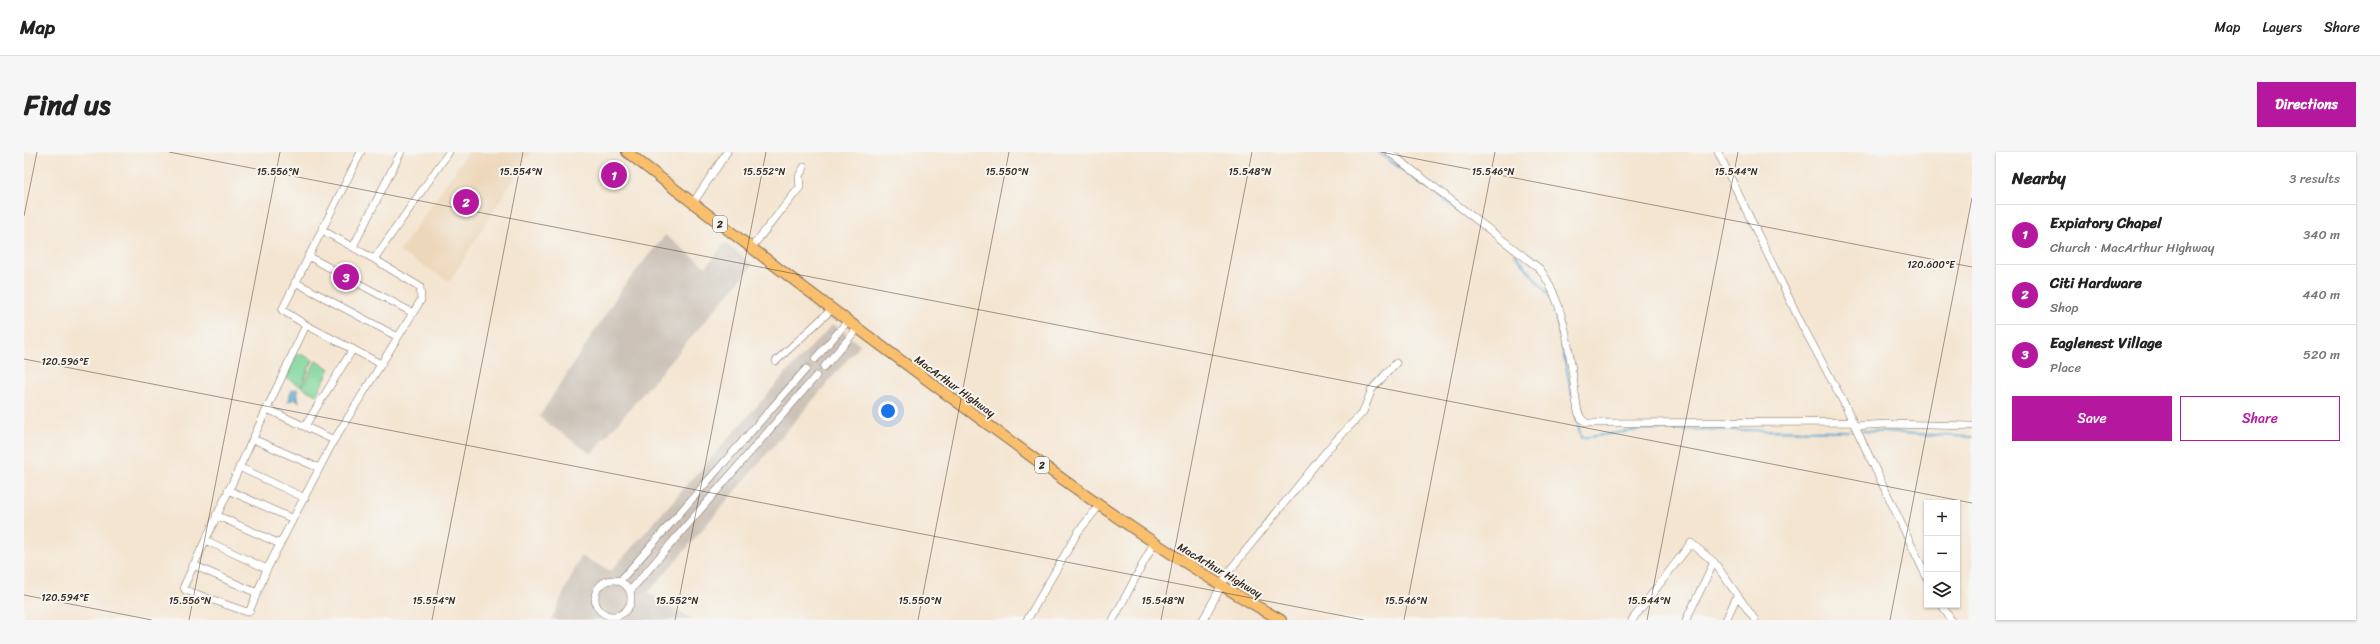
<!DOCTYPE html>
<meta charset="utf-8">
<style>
:root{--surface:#fff;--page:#f6f6f6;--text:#222;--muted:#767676;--line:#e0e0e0;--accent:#b5179e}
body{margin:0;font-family:Sriracha,sans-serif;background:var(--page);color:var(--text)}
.controls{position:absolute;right:12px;bottom:12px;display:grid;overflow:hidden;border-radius:0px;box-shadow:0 1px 3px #0004}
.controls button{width:36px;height:36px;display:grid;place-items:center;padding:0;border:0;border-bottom:1px solid var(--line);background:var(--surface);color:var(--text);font:20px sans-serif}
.you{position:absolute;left:864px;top:259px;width:14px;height:14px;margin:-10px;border:3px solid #fff;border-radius:50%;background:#1a73e8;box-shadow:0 0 0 6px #1a73e833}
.badge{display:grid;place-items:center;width:26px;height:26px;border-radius:50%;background:var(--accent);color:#fff;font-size:13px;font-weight:700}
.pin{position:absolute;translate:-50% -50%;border:2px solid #fff;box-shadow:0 1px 4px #0006}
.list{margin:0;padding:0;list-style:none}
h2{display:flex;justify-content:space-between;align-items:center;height:52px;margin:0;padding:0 16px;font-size:17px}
h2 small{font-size:13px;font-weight:400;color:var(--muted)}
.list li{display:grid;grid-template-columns:26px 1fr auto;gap:12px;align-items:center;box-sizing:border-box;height:60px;padding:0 16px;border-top:1px solid var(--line)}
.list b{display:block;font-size:15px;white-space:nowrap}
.list p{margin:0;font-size:13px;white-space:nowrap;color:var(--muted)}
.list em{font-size:13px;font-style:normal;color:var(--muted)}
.actions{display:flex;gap:8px;padding:12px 16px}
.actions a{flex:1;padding:9px 0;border:1px solid var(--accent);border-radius:0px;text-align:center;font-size:14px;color:var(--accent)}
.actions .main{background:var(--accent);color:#fff}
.icon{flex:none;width:22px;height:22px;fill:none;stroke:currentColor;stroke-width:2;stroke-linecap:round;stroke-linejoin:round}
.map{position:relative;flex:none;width:1948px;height:468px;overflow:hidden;border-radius:0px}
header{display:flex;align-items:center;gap:24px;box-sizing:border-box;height:56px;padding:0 20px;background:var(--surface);border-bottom:1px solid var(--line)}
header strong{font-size:19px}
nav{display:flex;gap:22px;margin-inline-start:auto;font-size:14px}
.intro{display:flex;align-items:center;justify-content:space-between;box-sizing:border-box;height:96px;padding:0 24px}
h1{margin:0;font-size:28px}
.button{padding:10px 18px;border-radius:0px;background:var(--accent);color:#fff;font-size:14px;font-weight:700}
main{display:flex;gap:24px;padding:0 24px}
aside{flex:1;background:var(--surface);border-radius:0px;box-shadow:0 1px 3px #0004}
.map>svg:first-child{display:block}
.built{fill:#edd7ba}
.industrial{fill:#ccc2b8}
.green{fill:#7dd59a;stroke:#5c805c}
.water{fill:#57a8d2;stroke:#496978}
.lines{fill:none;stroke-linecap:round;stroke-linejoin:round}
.stream{stroke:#57a8d2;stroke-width:2}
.minor-tunnel{stroke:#cfc0ad;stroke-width:7;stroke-dasharray:7 3.5;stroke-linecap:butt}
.minor-casing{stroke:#7c6b5d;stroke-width:8}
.highway-casing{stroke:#7c6b5d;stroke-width:12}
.minor{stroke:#fff;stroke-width:7}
.highway{stroke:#f9bf6c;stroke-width:10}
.ticks{fill:none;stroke:#3b2a1e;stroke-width:1;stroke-opacity:0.45}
.labels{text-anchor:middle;stroke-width:4;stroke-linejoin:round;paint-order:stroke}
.shield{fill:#f6f6f2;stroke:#73675e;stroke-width:1}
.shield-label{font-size:10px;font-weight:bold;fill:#3b2a1e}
.street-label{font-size:11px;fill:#3b2a1e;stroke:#f6f6f2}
.ticks-label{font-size:10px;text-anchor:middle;fill:#3b2a1e;stroke:#f6f6f2;stroke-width:4;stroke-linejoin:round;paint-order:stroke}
</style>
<header>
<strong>Map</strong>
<nav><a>Map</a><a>Layers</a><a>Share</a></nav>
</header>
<div class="intro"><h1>Find us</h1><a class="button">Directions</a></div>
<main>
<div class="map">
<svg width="1948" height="468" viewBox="0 0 1948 468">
<rect width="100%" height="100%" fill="#f6f6f2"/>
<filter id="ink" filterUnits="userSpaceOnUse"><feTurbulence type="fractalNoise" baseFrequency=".025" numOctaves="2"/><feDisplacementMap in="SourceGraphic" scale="8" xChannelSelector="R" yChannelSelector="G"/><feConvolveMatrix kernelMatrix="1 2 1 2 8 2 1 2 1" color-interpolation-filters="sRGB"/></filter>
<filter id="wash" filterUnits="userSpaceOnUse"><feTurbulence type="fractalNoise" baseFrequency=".012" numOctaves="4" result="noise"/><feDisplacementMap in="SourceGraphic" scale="16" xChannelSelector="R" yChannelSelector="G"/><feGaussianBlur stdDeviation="0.9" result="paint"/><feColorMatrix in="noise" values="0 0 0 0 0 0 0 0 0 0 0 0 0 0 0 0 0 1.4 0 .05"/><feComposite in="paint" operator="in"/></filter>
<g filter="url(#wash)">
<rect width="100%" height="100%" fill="#f4e5d1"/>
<!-- built -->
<path class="built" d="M444,0H506L426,129L375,100Z"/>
<!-- industrial -->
<path class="industrial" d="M641,83L682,115L701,91L729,113L567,302L515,265L599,135Z
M809,172L836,193L624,441L669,468H527L557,404L587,419L763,220Z"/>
<!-- green -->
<path class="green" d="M274,201L289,208L277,234L262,226Z
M292,209L306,217L292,243L278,235Z"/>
<!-- water -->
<path class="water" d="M273,237L275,250L270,247L263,250L268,238Z"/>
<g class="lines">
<!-- stream -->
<path class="stream" d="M1354,0L1439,62
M1490,101L1528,147L1548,243
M1552,263L1557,286L1622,277L1824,279
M1839,279L1948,285"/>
</g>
</g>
<g filter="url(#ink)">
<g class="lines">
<!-- minor-tunnel -->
<path class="minor-tunnel" d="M782,217L791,207"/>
<!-- minor casing -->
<g class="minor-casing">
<path id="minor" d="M337,0L258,158L282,173L357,212
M1365,0L1516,117C1545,157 1546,213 1554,260L1557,266L1562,271L1829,270
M1694,0L1778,173L1820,251L1903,426
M669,51L703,0
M329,95L377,0
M727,96L776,35L775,24L780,15
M284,104L389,161
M350,107L425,0
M271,130L374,185
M282,173L160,434L161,438L223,460L226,458L243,417L310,288L397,148L396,135L350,107L298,78
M791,207L823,170
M752,209L807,158
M800,215L833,177
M243,257L310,288
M281,274L329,197
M1831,274L1863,272L1948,274
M229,287L295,316
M215,315L281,346
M204,338L269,367
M192,363L256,392
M181,388L243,417
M169,413L233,441
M571 446a18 18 0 1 1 36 0a18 18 0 1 1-36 0Z
M596,429L782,217
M606,439L792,224
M1918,453L1927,468
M1003,468L1054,380L1075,354
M1089,468L1130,391
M1179,468L1206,418L1304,297L1339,260L1348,237L1372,211
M1608,468L1667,391L1690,410L1731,468
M1662,468L1690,410
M1702,468L1713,444"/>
</g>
<!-- highway casing -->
<g class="highway-casing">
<path id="highway" d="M603,0C728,97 853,192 981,285C1070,351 1160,414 1257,468"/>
</g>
<!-- minor -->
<use href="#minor" class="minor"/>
<!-- highway -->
<use href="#highway" class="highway"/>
</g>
</g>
<!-- ticks -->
<path class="ticks" d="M145,0L1948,351M1357,0L1948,115M0,64L13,0M0,207L1340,468M0,443L128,468M165,468L256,0M408,468L499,0M651,468L742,0M894,468L985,0M1137,468L1228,0M1380,468L1471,0M1623,468L1714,0M1866,468L1948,46"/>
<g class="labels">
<!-- shield labels -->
<g class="shield">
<rect x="689" y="64" width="14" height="16" rx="3"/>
<rect x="1011" y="305" width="14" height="16" rx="3"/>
</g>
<g class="shield-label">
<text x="696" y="76">2</text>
<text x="1018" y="317">2</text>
</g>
<!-- street labels -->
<g class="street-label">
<text transform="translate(931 234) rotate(36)" y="4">MacArthur Highway</text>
<text transform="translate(1196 418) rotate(31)" y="4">MacArthur Highway</text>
</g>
</g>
<g class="ticks-label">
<text x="254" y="23">15.556°N</text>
<text x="497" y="23">15.554°N</text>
<text x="740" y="23">15.552°N</text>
<text x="983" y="23">15.550°N</text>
<text x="1226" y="23">15.548°N</text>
<text x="1469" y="23">15.546°N</text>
<text x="1712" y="23">15.544°N</text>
<text x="1907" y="116">120.600°E</text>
<text x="41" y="213">120.596°E</text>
<text x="41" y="449">120.594°E</text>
<text x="166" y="452">15.556°N</text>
<text x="410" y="452">15.554°N</text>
<text x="653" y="452">15.552°N</text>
<text x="896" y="452">15.550°N</text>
<text x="1139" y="452">15.548°N</text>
<text x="1382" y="452">15.546°N</text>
<text x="1625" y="452">15.544°N</text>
</g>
</svg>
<div class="controls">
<button>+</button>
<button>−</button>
<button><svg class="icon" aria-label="layers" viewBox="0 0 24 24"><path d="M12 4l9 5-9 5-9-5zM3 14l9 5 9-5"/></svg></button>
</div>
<div class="you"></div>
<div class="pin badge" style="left:590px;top:23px">1</div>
<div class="pin badge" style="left:442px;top:50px">2</div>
<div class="pin badge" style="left:322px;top:125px">3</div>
</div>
<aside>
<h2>Nearby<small>3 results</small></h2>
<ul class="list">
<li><span class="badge">1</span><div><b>Expiatory Chapel</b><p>Church · MacArthur Highway</p></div><em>340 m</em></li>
<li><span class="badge">2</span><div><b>Citi Hardware</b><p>Shop</p></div><em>440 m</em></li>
<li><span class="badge">3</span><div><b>Eaglenest Village</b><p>Place</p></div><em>520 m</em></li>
</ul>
<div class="actions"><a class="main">Save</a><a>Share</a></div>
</aside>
</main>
